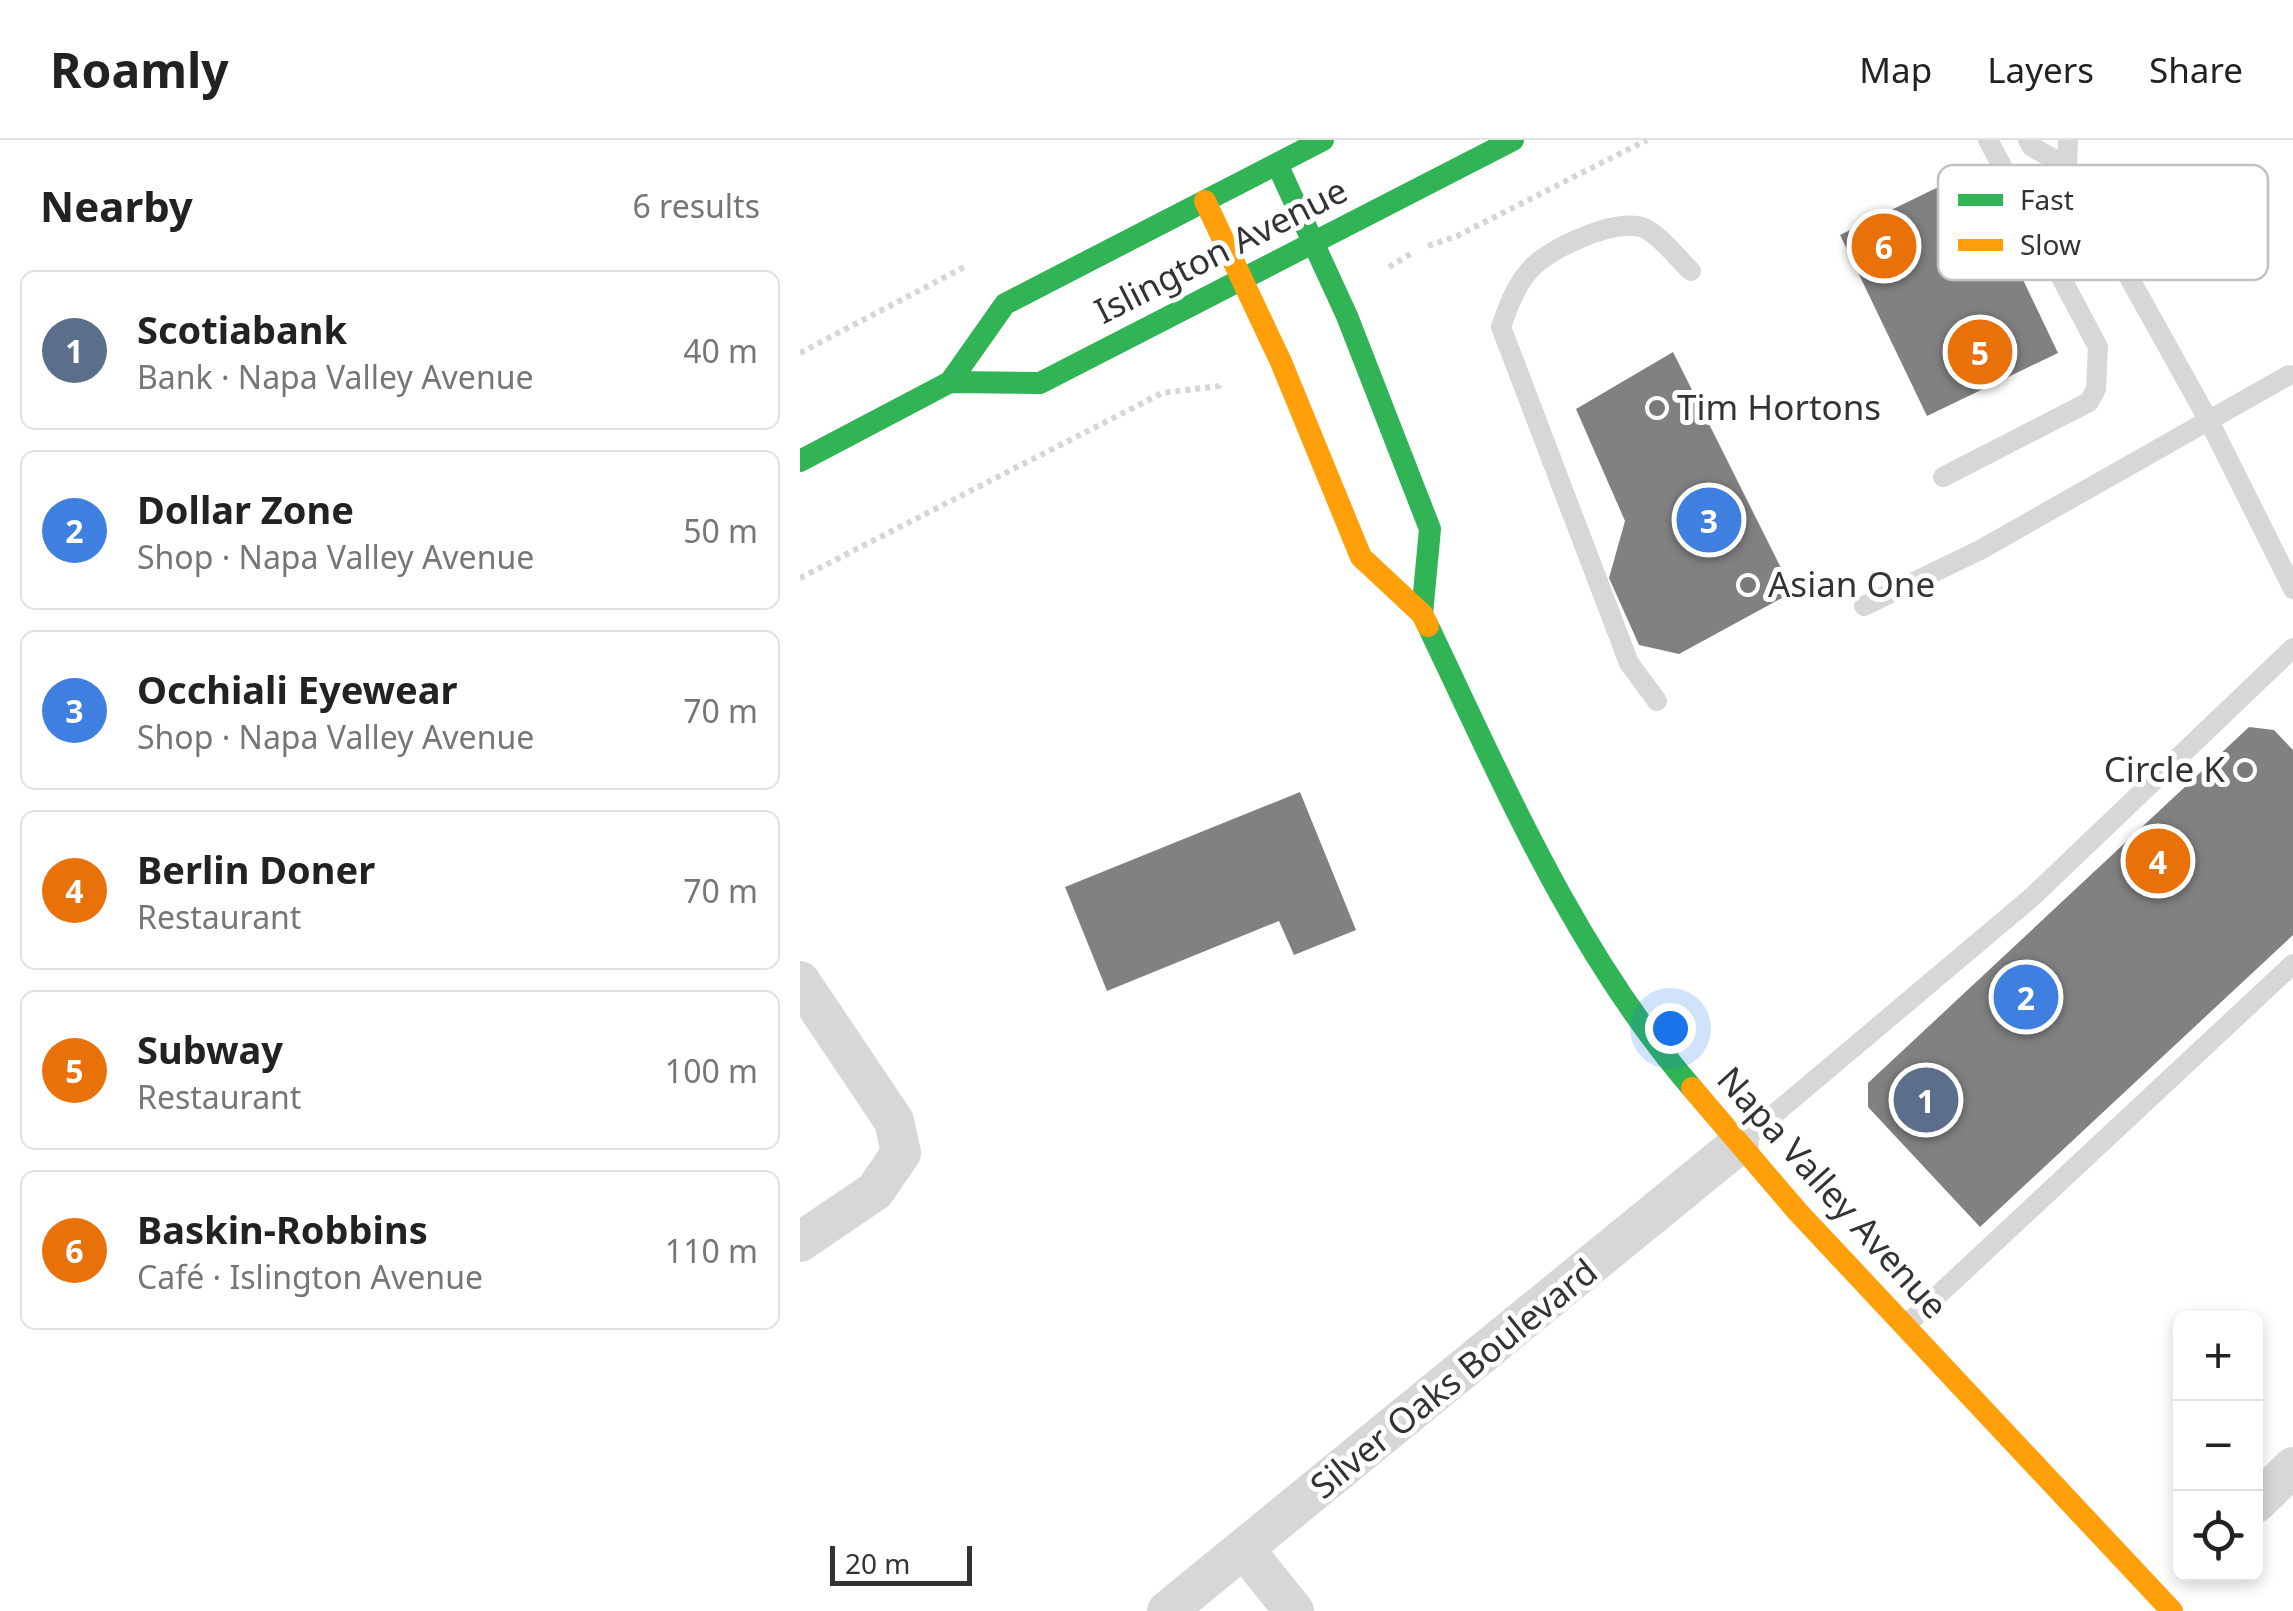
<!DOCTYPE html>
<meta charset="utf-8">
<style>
:root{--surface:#fff;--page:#f2f2f2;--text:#222;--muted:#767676;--line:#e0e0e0;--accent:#7a7a7a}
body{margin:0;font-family:"Noto Sans",sans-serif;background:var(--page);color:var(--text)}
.controls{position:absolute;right:30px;bottom:30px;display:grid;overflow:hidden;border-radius:15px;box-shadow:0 5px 15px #0003}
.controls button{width:90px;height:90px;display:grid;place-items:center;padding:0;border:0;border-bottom:2px solid var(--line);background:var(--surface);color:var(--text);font:50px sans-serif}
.scale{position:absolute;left:30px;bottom:25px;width:142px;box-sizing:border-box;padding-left:10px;border:5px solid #333;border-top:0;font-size:28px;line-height:35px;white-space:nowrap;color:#333;-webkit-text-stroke:8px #fff;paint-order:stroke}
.you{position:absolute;left:870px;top:888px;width:35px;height:35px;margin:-25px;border:8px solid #fff;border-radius:50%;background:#1a73e8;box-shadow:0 0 0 15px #1a73e833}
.badge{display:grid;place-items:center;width:65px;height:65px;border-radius:50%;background:var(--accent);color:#fff;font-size:32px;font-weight:700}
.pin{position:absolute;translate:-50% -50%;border:5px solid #fff;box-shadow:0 2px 10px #0006}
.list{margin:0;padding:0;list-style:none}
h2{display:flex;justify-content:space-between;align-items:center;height:130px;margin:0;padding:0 40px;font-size:42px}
h2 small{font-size:32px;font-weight:400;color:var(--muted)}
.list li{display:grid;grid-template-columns:65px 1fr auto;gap:30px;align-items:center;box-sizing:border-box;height:160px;margin:0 20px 20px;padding:0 20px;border:2px solid var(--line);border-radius:15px}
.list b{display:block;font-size:38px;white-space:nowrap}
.list p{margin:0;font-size:32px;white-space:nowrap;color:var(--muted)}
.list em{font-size:32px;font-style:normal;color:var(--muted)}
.icon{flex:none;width:55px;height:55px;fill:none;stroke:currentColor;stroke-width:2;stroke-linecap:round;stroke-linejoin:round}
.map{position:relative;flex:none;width:1493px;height:1471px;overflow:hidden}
header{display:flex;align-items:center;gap:60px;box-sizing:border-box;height:140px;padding:0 50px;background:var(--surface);border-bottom:2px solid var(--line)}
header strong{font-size:48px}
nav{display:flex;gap:55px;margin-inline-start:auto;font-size:35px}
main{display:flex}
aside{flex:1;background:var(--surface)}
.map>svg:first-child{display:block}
.building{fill:#818181}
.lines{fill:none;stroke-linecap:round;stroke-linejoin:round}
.path{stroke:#d6d6d6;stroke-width:6;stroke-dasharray:5 5;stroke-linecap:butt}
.lane{stroke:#d7d7d7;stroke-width:20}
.street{stroke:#d7d7d7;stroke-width:40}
.fast{stroke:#30b455;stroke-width:22}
.slow{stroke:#ff9f0a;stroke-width:22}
.poi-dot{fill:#7a7a7a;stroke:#fff;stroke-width:4}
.labels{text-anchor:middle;stroke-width:10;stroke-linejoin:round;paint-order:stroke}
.street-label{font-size:35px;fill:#333;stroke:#fff}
.poi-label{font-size:35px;fill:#333;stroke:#fff;text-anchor:start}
.key{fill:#fff;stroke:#c2c2c2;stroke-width:2.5}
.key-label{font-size:28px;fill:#333}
</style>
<header>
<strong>Roamly</strong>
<nav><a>Map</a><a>Layers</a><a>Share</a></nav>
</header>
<main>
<aside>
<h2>Nearby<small>6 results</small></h2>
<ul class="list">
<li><span class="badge" style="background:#5c6f8a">1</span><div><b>Scotiabank</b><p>Bank · Napa Valley Avenue</p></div><em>40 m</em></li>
<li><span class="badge" style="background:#3f7fe0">2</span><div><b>Dollar Zone</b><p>Shop · Napa Valley Avenue</p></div><em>50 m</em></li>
<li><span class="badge" style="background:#3f7fe0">3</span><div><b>Occhiali Eyewear</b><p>Shop · Napa Valley Avenue</p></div><em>70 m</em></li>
<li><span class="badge" style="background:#e8710a">4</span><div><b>Berlin Doner</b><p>Restaurant</p></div><em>70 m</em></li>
<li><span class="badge" style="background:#e8710a">5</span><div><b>Subway</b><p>Restaurant</p></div><em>100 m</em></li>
<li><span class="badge" style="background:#e8710a">6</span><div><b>Baskin-Robbins</b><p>Café · Islington Avenue</p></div><em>110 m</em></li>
</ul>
</aside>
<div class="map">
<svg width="1493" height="1471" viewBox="0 0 1493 1471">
<rect width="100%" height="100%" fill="#fff"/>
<!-- building -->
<path class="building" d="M1171,31L1258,213L1127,276L1040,95Z
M873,212L993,452L879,514L839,505L809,438L825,381L776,269Z
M1449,587L1474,590L1493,610V795L1180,1087L1068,967V943Z
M500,652L556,790L494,815L479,781L307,851L265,747Z"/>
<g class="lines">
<!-- path -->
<path class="path" d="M628,106L657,96L847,0
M589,127L612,113
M0,213L168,125
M0,438L362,253L419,246L421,241"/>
<!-- lane -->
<path class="lane" d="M1228,0L1232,7L1267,26
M1268,0L1267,26L1409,281L1493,449
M1143,337L1289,262L1296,249L1298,207L1188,0
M1064,466L1180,410L1489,235
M857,561L829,523L701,187C708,167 715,147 729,131C746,109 817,77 844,88C860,95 878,119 891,131
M940,1003L1231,758L1493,508
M1105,1186L1493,824"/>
<!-- street -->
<path class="street" d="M0,841L94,981L101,1013L75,1051L0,1102
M1456,1363L1493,1327
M445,1410L494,1471
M367,1471L939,1004"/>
<!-- fast -->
<path class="fast" d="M477,24L547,176L630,389L622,474
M150,242L240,243L713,0
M0,321L150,242L205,164L523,0
M628,486C705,647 775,812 892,948"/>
<!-- slow -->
<path class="slow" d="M405,61L481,222L561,417L622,474L628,486
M892,948L997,1071L1372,1471"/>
</g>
<!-- markers -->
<g class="poi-dot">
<circle cx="857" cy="268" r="10"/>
<circle cx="948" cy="445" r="10"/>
<circle cx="1445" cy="630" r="10"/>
</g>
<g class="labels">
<!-- street labels -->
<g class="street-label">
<text transform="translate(421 111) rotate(-27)" y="12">Islington Avenue</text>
<text transform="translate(1032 1053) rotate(48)" y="12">Napa Valley Avenue</text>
<text transform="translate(654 1239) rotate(-39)" y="12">Silver Oaks Boulevard</text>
</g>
<!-- poi labels -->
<g class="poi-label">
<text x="877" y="280">Tim Hortons</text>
<text x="968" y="457">Asian One</text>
<text x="1425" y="642" text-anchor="end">Circle K</text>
</g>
</g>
<!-- legend -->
<rect x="1138" y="25" width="330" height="115" rx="15" class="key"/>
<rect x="1158" y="54" width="45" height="12" fill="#30b455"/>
<rect x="1158" y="99" width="45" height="12" fill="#ff9f0a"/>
<g class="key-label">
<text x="1220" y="70">Fast</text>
<text x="1220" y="115">Slow</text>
</g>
</svg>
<div class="controls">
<button>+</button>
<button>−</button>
<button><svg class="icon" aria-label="locate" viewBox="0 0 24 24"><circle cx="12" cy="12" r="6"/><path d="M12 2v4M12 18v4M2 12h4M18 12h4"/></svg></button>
</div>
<div class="scale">20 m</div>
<div class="you"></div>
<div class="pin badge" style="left:1126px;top:960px;background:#5c6f8a">1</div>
<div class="pin badge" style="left:1226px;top:857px;background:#3f7fe0">2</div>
<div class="pin badge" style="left:909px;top:380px;background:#3f7fe0">3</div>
<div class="pin badge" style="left:1358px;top:721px;background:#e8710a">4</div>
<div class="pin badge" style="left:1180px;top:212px;background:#e8710a">5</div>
<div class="pin badge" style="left:1084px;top:106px;background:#e8710a">6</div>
</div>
</main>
